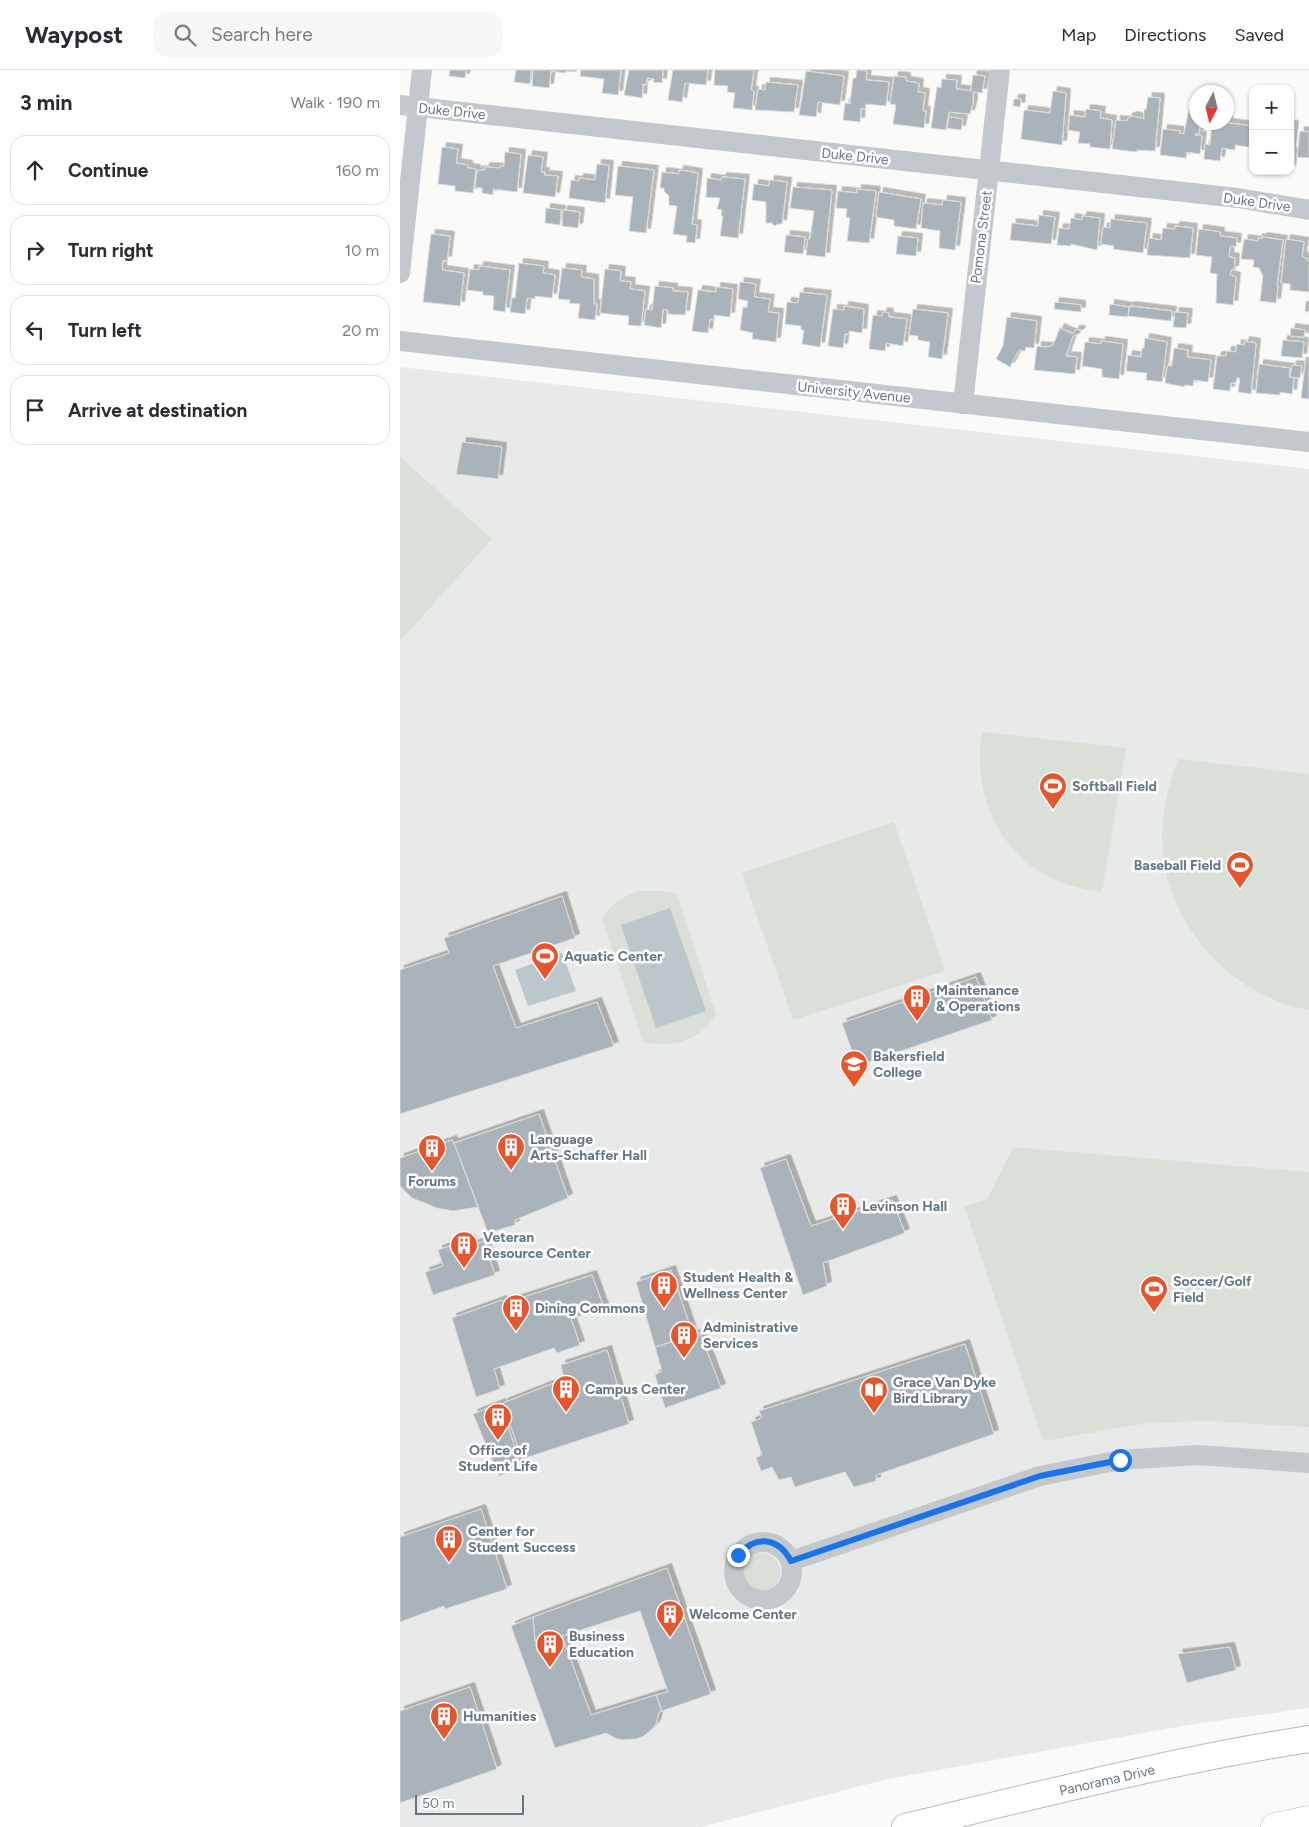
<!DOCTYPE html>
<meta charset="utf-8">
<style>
:root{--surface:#fff;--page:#f7f7f7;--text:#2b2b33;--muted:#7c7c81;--line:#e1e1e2}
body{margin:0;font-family:Figtree,sans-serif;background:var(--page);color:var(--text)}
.controls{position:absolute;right:15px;top:15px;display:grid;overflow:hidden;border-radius:10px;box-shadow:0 1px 4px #0004}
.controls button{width:45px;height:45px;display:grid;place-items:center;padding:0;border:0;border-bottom:1px solid var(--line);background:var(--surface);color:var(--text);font:25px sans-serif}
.compass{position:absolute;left:789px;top:15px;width:45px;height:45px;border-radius:50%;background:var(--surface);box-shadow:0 1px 4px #0004;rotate:187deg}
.scale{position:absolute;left:15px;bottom:12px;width:109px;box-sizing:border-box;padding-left:5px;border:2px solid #657683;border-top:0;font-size:14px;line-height:18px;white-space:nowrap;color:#657683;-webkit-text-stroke:4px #fff;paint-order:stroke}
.stop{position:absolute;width:15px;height:15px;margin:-11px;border:4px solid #1a73e8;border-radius:50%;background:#fff}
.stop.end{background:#1a73e8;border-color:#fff;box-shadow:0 1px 5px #0008}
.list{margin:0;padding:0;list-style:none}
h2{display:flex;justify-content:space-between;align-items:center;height:65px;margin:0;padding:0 20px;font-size:21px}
h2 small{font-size:16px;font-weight:400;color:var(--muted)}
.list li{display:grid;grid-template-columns:32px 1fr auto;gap:15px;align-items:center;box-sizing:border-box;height:70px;margin:0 10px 10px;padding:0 10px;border:1px solid var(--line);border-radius:15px}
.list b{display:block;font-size:19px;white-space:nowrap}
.list em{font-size:16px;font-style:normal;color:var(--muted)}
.icon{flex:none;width:28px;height:28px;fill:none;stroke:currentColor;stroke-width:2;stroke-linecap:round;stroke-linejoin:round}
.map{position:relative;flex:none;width:909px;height:1757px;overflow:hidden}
header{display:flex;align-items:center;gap:30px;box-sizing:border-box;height:70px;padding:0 25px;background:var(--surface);border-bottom:1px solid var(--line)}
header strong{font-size:24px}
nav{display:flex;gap:28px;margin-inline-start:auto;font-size:18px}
.search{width:350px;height:45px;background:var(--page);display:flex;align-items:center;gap:12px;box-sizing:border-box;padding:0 18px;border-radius:15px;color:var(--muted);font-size:19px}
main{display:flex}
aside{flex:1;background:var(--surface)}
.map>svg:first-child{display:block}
.built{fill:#e8e9e9}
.green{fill:#dadfd7}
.water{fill:#bbc7cb}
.building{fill:#aab3b9;stroke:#dcdcda;filter:url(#shadow)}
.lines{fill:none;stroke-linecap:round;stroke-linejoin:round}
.major-casing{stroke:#b5babe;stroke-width:28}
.highway-casing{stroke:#b4b9bd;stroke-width:29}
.minor{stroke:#c3c8cc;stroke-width:20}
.major{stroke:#fff;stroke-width:26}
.highway{stroke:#fff;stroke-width:28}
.route{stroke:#1a73e8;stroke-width:6}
.labels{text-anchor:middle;stroke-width:5;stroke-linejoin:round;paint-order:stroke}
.street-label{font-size:14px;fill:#657683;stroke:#fff}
.poi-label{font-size:14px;font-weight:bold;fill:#657683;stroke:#fff;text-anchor:start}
</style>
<header>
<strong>Waypost</strong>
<div class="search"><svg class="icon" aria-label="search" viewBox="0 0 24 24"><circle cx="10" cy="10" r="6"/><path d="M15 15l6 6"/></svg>Search here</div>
<nav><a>Map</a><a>Directions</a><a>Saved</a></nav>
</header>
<main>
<aside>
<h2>3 min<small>Walk · 190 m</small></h2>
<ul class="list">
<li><svg class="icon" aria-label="ahead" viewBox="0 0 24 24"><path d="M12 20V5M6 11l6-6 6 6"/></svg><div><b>Continue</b></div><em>160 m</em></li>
<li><svg class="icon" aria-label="right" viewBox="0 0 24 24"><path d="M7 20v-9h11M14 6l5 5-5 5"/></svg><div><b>Turn right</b></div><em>10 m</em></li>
<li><svg class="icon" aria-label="left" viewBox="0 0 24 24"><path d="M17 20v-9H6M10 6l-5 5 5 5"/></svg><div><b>Turn left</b></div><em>20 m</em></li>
<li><svg class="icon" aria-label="arrive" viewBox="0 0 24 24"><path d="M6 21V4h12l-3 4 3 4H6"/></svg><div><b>Arrive at destination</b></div></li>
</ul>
</aside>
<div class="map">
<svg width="909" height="1757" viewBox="0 0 909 1757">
<defs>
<filter id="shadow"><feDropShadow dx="4.5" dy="-4.5" stdDeviation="0" flood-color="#0004"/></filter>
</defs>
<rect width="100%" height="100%" fill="#fafaf8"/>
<!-- built -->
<path class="built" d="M0,297L909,399V1638L794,1654L488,1709L300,1757H0Z"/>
<!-- green -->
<path class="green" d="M0,387L92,469L0,571Z
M582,662L726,678L702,822C684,819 667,816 651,808C596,781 572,719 582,662Z
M778,689L909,704V940C826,925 761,848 762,763C763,737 769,714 778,689Z
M494,752L545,901L393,950L342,803Z
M241,821H261L277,824L316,945C297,972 274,978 243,972L202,848C214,832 222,827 241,821Z
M613,1077L909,1102V1357L809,1351L748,1353L643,1371L564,1136L587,1130Z
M342 1502a19 19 0 1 1 38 0a19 19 0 1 1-38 0Z"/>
<!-- water -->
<path class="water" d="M270,838L306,941L256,958L221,855Z
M162,883L176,921L128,936L115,900Z"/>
<!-- building -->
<path class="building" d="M50,0H66L65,8L49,6Z
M116,0H131L130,14L114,12Z
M133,0H177L176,2L166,1L165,3L151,1L149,18L132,16Z
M181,0H221L218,25L202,23L204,9L180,6Z
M229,0H263L262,13L253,12L254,9L247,8L246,15L242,14L243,16L242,28L224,25Z
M273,0H308L306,15L285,13L282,32L268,30Z
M315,0H354L351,20L354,21L352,40L333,38L335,23L327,22L328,16L314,15Z
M457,0L467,1L466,10L489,12L486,36L466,34L465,39L461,38L460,52L443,50L445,33L450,34L453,8H456Z
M406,1L444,6L440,35L418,32L416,47L399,45Z
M573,5L585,6L582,23L573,22V33L570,44L549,42L546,60L531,58L537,17L541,18L542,9L557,10L556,19L571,21Z
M494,6L506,7V11L519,13L518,22L525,23L523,41H526L524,58L493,54L496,35L490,34Z
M366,12L398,15L394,42L355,40L358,19L365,20Z
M653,21L666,23L662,75L621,69L624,40L650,43Z
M748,27L760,28L755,81L737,80V82L712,79L716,50L727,51L728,48L733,46L744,49V39L746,40Z
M614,29H621L620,37L613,36Z
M789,38L796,39V52H803V57L800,56L799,64H795V65L802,66L800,84L787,82L786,88L760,85L763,59L780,61L779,63L784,64Z
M686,39L701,41L700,48L712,50L710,79L690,77V74L678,73L680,62L668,60L670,45L685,47Z
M549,47L563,49L561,60L547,58Z
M826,47H828V53L852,56L849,77L835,75V80L822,78L820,91L804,89L805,74L810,75L812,52H826Z
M890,55H894L891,82H893L891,100Z
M900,61L909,62V88L897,87Z
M42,77L58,79L56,93L68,95V98L76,99L73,123L55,121V116L38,114Z
M105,82L121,84L117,122L93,119V125L82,123V118L75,117L77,101L85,100V97L100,98V96H104Z
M128,85L143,87L141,102H145L144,105L158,106L155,127L123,123Z
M197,94L209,95L205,133L169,128L171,110L179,111V108L195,110Z
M218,96L254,100L246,163L229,161L233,127L215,125Z
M279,100L298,103L292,154L297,155L295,173L286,172L287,166L273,164L277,136L269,135V126L264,121V118H260L262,102L279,104Z
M322,107L345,109L338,168L320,166L323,146H321L322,140L317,139L320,128L306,127L307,108L321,110Z
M370,110L387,112L382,154H378L374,156L372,153H366V132L352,130L354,114L369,116Z
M393,117L432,120L425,187L406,185L408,169H410L414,141L390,138Z
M457,119L476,121L469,173L447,171L450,148L446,147L447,139L436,138L438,121L457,123Z
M479,122L521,129L516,159L494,156V150L476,147Z
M543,130L561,132L555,180L539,178L540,161L521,158L523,133L542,135Z
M146,138L161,140L160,155L145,153Z
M163,140L180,142L178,158L162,156Z
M639,145L655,147L651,174L610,170L612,153L638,156Z
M682,146L700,148L697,180L671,174V176L657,175L659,158L669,159L671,148L682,150Z
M711,149L747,153L743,183L713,179L714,176L701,174L703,157L710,158Z
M775,156L793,158L790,188L747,185L749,168L761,170L763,158L775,159Z
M799,159L820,162V166L837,168L836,177L830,176L829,187L835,188L834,200H831L830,205L836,207L833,235L816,233L817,204L810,203L812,187L796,185Z
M31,164L50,166L47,191L43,190L42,200L64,203L60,236L23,232Z
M386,165L405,167L403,184L384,182Z
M498,166L518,168L516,186L496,184Z
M862,167L883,170L877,215H878L876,233L860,231L863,206L859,198L853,197L854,190L841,189L844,169L858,171V168L862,169Z
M886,169L904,172L902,186L909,191V222L890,220V214L881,213Z
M119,193L144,196L143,203L155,205L152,228L135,226V229L127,228L125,244L110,242L112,228H115Z
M79,196L110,200L105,242L93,240L94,226L83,225V222L67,220L70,199L79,200Z
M162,198L182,200L181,207L194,209V234H197L195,250L178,248L180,234L169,233L170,230L158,229Z
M205,199L221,201L220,211L231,212L230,219L245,221L241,256L228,255L229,246L200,243Z
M340,212L356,214L354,227L370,229L368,242L379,243L376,272L352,269L353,263L340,260L343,237L347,238L348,231L338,229Z
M255,216L273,218V221L288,222L285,245L268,244V240L263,239L261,258L244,255L246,239L252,240Z
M316,217L333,219L330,247L314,245V250L310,249L308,263L292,261L298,220L316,222Z
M400,222L427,225L420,277L402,274L404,260H401V256L385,254L387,232L398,233Z
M906,231H909V242L905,241Z
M655,232L681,235V242L654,239Z
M710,234L729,237L728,247L709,245Z
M444,236L464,239L462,263L449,261V264H445L443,278L428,276L433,239L444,240Z
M730,236L772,241L771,251L728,246Z
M513,239L548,243L542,289L528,287L530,272L518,270V266L509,265Z
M483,242L489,243V247L507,249L503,276L486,273L485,281L469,279L473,245L482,246Z
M775,242L788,243L786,258L773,257Z
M607,247L637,251L634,278L626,277L625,281L619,280L610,297L596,289L603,276Z
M660,258L671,263H674L675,260H681L680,263L673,266L666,286L677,287L675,304L634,300L637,276L648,277L653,275Z
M891,258L905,260L904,267L890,266Z
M745,268L767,272L762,312L746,310L747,303L726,301L728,285L741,287L742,278H744Z
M883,270L904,272L902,288L881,286Z
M701,271L723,274L719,309L702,307V299L682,296L685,272L701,274Z
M845,271L856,273L851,324L838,322L840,308H837L836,313H831L830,321L813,319L817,286H826L827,281L836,282L837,274L844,275Z
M774,278L788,280L787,287L811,290L808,312L794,310L793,316L785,315L784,317L765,313L767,296H772Z
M906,287H909V329L901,328Z
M859,294L890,298L889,307L894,308L892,324L880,322V325L856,323Z
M892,295L902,296L900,308L890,307Z
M62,372L102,377L98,409L56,404Z
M162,826L175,868L93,896L116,958L197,932L214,976L0,1044V900L49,883L44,868Z
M576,907L592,950L457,996L442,953Z
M139,1044L168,1128L115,1150V1155L88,1163L54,1073Z
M52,1070L54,1073L78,1137L53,1141L37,1138L12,1128L0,1116V1088Z
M386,1089L411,1156L492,1130L505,1163L423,1193L427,1216L403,1225L360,1098Z
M70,1169L72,1175L84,1171L95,1205L33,1225L25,1202L43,1196L38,1180Z
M271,1200L293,1265L255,1277L236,1212Z
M192,1205L204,1238L171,1249L180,1275L157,1283L154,1278L94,1299L100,1319L76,1327L52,1248L102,1230L105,1233Z
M300,1263L321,1318L265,1338L255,1305L262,1301L255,1277Z
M565,1274L594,1364L476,1405V1411L454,1417L445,1402L395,1417L391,1407L379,1410L372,1397L361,1401L356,1388L362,1385L351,1352L362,1348L359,1341Z
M207,1280L229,1354L122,1389L103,1333L164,1309L161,1295Z
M101,1333L121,1398L99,1406L73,1344Z
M81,1439L107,1519L45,1539L44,1536L0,1552V1467Z
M267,1498L311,1624L262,1641L256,1625L268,1622L240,1541L162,1566L158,1563L135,1571L133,1547Z
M133,1547L135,1571L158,1563L162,1566L191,1645L256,1625L262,1641L259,1642L256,1654L252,1659L244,1666L236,1669L222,1670L215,1668L206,1663L155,1678L111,1556Z
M830,1577L836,1600L787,1613L778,1584Z
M70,1617L97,1699L0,1733V1641Z"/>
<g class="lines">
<!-- major casing -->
<g class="major-casing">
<path id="major" d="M505,1757C639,1725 773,1690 909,1669"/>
</g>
<!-- highway casing -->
<g class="highway-casing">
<path id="highway" d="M875,1757L909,1750"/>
</g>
<!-- minor -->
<path class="minor" d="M0,35L838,128L909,140
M0,203L22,0
M0,271L909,372
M563,334L600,0
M334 1501a29 29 0 1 1 58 0a29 29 0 1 1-58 0Z
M391,1491L640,1406L720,1390L798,1385L909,1393"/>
<!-- major -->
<use href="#major" class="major"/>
<!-- highway -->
<use href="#highway" class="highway"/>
</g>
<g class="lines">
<!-- route -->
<path class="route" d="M338,1485C356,1465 378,1467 391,1491L640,1406L720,1390"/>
</g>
<!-- icons -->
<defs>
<g id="stadium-pin" transform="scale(1.4375)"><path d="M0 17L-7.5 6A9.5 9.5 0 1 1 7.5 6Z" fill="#e4572e" stroke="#fff"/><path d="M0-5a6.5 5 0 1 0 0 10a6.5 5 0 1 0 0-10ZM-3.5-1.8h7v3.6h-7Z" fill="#fff"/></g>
<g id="building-pin" transform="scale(1.4375)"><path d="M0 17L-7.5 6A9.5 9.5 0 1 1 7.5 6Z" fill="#e4572e" stroke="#fff"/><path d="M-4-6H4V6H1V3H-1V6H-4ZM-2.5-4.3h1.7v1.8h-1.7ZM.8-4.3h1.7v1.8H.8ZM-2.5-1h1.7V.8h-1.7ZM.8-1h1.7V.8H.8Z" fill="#fff"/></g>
<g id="university-pin" transform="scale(1.4375)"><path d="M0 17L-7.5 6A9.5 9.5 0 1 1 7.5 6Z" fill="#e4572e" stroke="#fff"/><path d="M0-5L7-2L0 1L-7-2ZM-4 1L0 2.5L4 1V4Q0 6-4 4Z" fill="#fff"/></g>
<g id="library-pin" transform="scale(1.4375)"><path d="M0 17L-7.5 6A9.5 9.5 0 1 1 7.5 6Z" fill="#e4572e" stroke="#fff"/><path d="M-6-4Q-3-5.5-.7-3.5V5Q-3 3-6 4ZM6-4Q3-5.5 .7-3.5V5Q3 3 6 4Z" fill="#fff"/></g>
</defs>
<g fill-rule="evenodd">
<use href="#stadium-pin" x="653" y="716"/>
<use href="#stadium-pin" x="840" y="795"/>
<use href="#stadium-pin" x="145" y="886"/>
<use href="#building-pin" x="517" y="928"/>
<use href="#university-pin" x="454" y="994"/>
<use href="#building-pin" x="111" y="1077"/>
<use href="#building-pin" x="32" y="1078"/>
<use href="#building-pin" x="443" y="1136"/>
<use href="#building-pin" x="64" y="1175"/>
<use href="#building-pin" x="264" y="1215"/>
<use href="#stadium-pin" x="754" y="1219"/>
<use href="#building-pin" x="116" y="1238"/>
<use href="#building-pin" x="284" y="1265"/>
<use href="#building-pin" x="166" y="1319"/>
<use href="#library-pin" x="474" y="1320"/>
<use href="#building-pin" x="98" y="1347"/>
<use href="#building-pin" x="49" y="1469"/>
<use href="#building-pin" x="270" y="1544"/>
<use href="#building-pin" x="150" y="1574"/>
<use href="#building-pin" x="44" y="1646"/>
</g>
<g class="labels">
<!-- street labels -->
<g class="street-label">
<text transform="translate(52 41) rotate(6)" y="5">Duke Drive</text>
<text transform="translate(455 86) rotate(6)" y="5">Duke Drive</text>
<text transform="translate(857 132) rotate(8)" y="5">Duke Drive</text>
<text transform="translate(581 167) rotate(-83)" y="5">Pomona Street</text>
<text transform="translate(454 322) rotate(6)" y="5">University Avenue</text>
<text transform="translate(707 1710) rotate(-13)" y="5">Panorama Drive</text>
</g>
<!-- poi labels -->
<g class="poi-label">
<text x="672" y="721">Softball Field</text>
<text x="821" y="800" text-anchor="end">Baseball Field</text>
<text x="164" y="891">Aquatic Center</text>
<text x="536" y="925">Maintenance<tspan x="536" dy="16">&amp; Operations</tspan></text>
<text x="473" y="991">Bakersfield<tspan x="473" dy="16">College</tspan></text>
<text x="130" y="1074">Language<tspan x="130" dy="16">Arts-Schaffer Hall</tspan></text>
<text x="32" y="1116" text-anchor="middle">Forums</text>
<text x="462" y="1141">Levinson Hall</text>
<text x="83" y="1172">Veteran<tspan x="83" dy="16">Resource Center</tspan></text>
<text x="283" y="1212">Student Health &amp;<tspan x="283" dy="16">Wellness Center</tspan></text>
<text x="773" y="1216">Soccer/Golf<tspan x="773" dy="16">Field</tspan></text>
<text x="135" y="1243">Dining Commons</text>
<text x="303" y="1262">Administrative<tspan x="303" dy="16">Services</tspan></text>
<text x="493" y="1317">Grace Van Dyke<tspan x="493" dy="16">Bird Library</tspan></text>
<text x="185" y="1324">Campus Center</text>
<text x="98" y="1385" text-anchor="middle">Office of<tspan x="98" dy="16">Student Life</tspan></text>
<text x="68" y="1466">Center for<tspan x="68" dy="16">Student Success</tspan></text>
<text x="289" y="1549">Welcome Center</text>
<text x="169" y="1571">Business<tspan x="169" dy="16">Education</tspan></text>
<text x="63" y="1651">Humanities</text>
</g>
</g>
</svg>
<div class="controls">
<button>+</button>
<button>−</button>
</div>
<svg class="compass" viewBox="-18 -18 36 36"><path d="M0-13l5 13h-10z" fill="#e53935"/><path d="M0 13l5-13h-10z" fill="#7c7c81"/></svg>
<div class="scale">50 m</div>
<div class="stop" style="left:720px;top:1390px"></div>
<div class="stop end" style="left:338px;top:1485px"></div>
</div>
</main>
